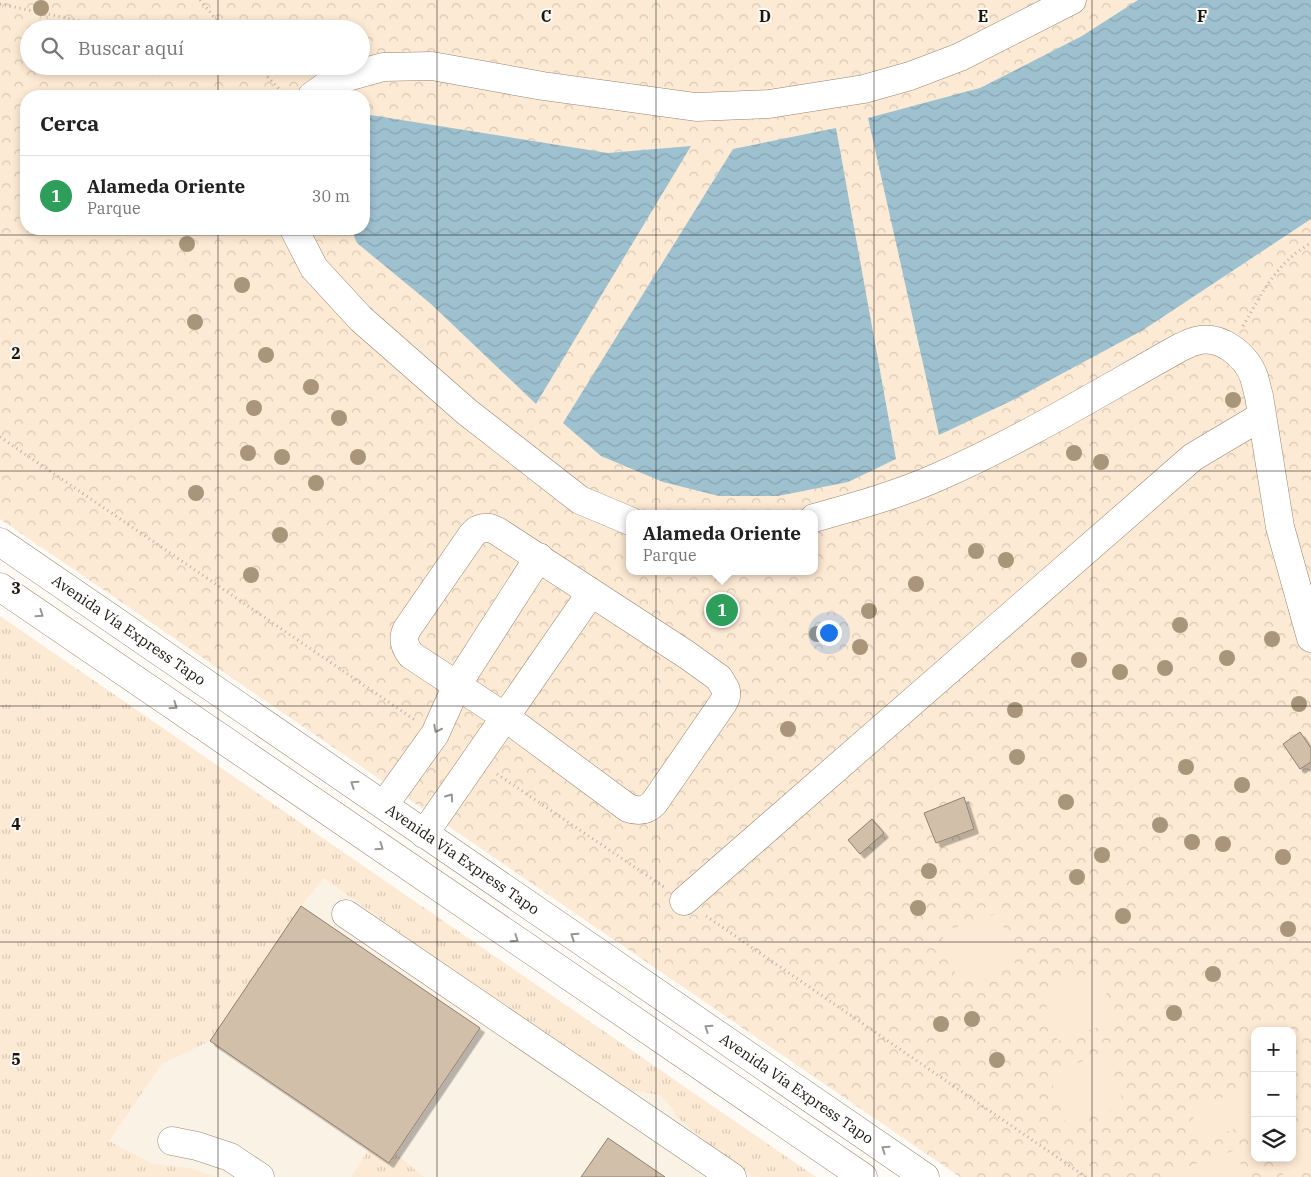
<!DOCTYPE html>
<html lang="es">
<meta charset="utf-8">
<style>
:root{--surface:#fff;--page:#f6f6f6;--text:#222;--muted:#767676;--line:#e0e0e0;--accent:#0f766e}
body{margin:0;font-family:"IBM Plex Serif",serif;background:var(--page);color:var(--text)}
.controls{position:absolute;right:15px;bottom:15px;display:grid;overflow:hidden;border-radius:10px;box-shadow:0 2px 8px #0003}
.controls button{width:45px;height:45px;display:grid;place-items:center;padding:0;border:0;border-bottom:1px solid var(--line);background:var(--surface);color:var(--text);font:25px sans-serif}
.you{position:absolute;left:828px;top:632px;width:18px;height:18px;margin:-12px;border:4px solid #fff;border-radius:50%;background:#1a73e8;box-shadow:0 0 0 8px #1a73e833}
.badge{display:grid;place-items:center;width:32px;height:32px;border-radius:50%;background:var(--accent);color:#fff;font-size:16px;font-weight:700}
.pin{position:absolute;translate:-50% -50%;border:2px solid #fff;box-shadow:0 1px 5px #0006}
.popup{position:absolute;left:626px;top:510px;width:192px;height:65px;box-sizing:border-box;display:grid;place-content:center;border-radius:10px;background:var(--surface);filter:drop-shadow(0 1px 4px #0005);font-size:16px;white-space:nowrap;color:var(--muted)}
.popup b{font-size:19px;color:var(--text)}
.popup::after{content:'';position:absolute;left:50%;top:100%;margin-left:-10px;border:10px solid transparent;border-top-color:var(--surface)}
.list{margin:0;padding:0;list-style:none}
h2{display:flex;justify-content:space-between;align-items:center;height:65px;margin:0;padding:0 20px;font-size:21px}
h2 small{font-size:16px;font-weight:400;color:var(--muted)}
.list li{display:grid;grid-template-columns:32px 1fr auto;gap:15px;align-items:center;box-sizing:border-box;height:80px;padding:0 20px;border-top:1px solid var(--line)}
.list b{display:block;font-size:19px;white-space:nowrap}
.list p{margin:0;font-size:16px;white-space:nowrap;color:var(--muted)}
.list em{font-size:16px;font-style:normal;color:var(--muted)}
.icon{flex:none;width:28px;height:28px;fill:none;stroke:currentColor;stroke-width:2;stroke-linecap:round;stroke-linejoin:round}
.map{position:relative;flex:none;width:1311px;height:1177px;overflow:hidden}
.search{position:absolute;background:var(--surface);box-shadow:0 2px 8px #0003;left:20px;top:20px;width:350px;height:55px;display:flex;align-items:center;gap:12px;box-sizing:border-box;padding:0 18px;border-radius:28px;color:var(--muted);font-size:19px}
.panel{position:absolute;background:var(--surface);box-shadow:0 2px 8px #0003;left:20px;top:90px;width:350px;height:145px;border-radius:20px}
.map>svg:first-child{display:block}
.built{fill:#fbf2e6}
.grass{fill:url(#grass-tufts)}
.park{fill:url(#park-crowns);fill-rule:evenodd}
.pitch{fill:#fdead4}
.water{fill:url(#water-waves)}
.building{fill:#d1bfa9;stroke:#90806c;filter:url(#shadow)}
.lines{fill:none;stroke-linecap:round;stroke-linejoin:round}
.minor-casing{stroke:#968571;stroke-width:29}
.major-casing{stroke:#968571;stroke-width:29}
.path{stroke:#b6b2ac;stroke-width:3;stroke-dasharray:1 4;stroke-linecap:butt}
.minor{stroke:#fff;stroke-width:28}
.major{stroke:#fff;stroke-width:28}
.tree{fill:#a8957a}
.oneway{stroke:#999693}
.grid{fill:none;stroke:#1c160e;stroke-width:1;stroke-opacity:0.55}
.labels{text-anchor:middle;stroke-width:4;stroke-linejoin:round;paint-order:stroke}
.street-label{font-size:15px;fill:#1c160e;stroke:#fefbf6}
.grid-label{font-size:16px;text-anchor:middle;font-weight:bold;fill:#1c160e;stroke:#fefbf6;stroke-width:4;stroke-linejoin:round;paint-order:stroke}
</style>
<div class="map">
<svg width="1311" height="1177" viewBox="0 0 1311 1177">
<defs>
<pattern id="grass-tufts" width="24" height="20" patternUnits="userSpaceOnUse" patternTransform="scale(1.25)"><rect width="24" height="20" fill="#fdead4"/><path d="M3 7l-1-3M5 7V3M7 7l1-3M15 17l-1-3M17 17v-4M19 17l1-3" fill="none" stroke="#d8c8b5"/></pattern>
<pattern id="park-crowns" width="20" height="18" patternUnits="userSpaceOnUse" patternTransform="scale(1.25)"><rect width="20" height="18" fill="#fdead4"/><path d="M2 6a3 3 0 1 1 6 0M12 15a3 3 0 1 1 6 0" fill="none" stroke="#d8c8b5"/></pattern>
<pattern id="water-waves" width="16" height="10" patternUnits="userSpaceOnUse" patternTransform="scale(1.25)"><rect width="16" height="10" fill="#9ec1d0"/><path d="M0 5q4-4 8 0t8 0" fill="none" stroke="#88a5b1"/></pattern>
<filter id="shadow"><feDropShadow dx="4.5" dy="4.5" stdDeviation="0" flood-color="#0004"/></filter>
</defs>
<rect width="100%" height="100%" fill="#fefbf6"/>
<!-- built -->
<path class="built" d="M0,625L810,1177H0Z"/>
<!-- grass -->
<path class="grass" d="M0,616L816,1177H754L726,1159L676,1116L670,1105L660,1095L637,1091L622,1093L324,878L301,906L210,1041L162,1064L109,1141L153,1164L189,1168L216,1177H0Z
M369,1149L389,1163L396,1154L424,1177H351Z"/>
<!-- park -->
<path class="park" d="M0,0H1311V1177H960L0,519ZM29,29H361V66H29ZM26,96H364V229H26ZM630,514H814V571H630ZM1255,1031H1292V1158H1255Z"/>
<!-- pitch -->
<path class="pitch" d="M999,913L1016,965L959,984L941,932Z
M1098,970L1116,1021L1058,1041L1041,989Z
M1107,1053L1124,1105L1066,1124L1049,1073Z
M1253,1087L1255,1122L1202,1140L1190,1109Z
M1311,1135V1170L1290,1177H1284L1277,1158H1292V1141Z
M1236,1150L1245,1177H1175L1173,1172Z"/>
<!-- water -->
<path class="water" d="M1138,0H1311V219L1143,330L1013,400L939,435L868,118L980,88L1082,36Z
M364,114L608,153L691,146L536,404L431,304L357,243L351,229H364Z
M836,128L896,459L848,482L778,496H719L663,482L601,456L563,423L733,149Z"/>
<!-- building -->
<path class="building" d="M1300,732L1311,748V762L1300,769L1283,744Z
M964,797L974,829L936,843L924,813Z
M872,819L884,833L860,854L848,840Z
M301,906L480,1028L389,1163L210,1041Z
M608,1138L665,1177H581Z"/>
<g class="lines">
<!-- minor casing -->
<g class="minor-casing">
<path id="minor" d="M312,96L333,81L383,67L432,66L543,86L696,107L769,104L864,89L910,76L960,57L1072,0
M294,229L314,268L361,319L467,412L580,500L630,521
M814,518C857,506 900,494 940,476C1024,439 1102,391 1181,347C1186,345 1191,342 1196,341C1220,334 1246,355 1254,377C1256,383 1257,390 1259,396L1280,527L1311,638
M483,528H490L497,531L687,655L719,678L726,690V697L723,703L654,803C646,811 639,812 628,808L505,717L411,655C404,646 402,639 407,629L472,535L477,530Z
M384,805L435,734L457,685L539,557
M424,834L591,593
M684,901L1193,457L1262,416
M346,914L732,1177
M172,1141L197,1146L230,1157L260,1177"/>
</g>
<!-- major casing -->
<g class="major-casing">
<g id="major">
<path id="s1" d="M0,542L925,1177"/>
<path d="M0,587L863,1177"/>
</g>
</g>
<!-- path -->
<path class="path" d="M200,0L224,29
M0,4L118,29
M257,66L286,96
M1243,326C1263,292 1275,264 1311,243
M0,437L415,720
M497,774L664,887
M706,916L1086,1177"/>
<!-- minor -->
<use href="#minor" class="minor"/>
<!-- major -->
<use href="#major" class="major"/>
</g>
<!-- trees -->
<g class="tree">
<circle cx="41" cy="8" r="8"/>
<circle cx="187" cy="244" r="8"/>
<circle cx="242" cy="285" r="8"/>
<circle cx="195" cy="322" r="8"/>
<circle cx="266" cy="355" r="8"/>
<circle cx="311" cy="387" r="8"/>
<circle cx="1233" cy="400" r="8"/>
<circle cx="254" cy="408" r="8"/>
<circle cx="339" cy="418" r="8"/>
<circle cx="248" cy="453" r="8"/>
<circle cx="1074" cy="453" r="8"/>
<circle cx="282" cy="457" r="8"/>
<circle cx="358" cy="457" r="8"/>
<circle cx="1101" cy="462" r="8"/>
<circle cx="316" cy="483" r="8"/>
<circle cx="196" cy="493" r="8"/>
<circle cx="280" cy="535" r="8"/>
<circle cx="976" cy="551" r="8"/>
<circle cx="1006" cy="560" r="8"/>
<circle cx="251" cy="575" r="8"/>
<circle cx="916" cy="584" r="8"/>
<circle cx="869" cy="611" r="8"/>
<circle cx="1180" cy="625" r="8"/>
<circle cx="817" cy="634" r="8"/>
<circle cx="1272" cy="639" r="8"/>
<circle cx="860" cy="647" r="8"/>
<circle cx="1227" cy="658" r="8"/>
<circle cx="1079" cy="660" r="8"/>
<circle cx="1165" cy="668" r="8"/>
<circle cx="1120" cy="672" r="8"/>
<circle cx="1299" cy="704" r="8"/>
<circle cx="1015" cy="710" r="8"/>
<circle cx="788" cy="729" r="8"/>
<circle cx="1017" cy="757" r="8"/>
<circle cx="1186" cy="767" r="8"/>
<circle cx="1242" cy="785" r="8"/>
<circle cx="1066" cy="802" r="8"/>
<circle cx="1160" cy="825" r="8"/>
<circle cx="1192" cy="842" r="8"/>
<circle cx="1223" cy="844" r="8"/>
<circle cx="1102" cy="855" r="8"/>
<circle cx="1283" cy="857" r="8"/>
<circle cx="929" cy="871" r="8"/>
<circle cx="1077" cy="877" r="8"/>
<circle cx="918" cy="908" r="8"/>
<circle cx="1123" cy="916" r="8"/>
<circle cx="1288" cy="929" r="8"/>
<circle cx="1213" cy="974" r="8"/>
<circle cx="1174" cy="1013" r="8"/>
<circle cx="972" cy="1019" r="8"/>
<circle cx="941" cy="1024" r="8"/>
<circle cx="997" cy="1060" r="8"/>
</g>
<!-- one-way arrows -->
<defs><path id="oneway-chevron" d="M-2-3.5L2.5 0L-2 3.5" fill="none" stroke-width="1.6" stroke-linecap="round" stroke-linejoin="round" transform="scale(1.25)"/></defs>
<g class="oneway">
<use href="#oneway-chevron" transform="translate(40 614) rotate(34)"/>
<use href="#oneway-chevron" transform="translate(174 706) rotate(34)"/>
<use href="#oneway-chevron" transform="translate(437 729) rotate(117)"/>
<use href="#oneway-chevron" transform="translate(354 784) rotate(-146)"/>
<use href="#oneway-chevron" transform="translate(450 797) rotate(-55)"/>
<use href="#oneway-chevron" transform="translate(380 847) rotate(34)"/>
<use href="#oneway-chevron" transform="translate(574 936) rotate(-146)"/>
<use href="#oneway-chevron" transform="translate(515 939) rotate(34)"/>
<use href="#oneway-chevron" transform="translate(708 1028) rotate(-146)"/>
<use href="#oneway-chevron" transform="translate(885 1149) rotate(-146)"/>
</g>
<!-- grid -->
<path class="grid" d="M218,0V29M437,0V1177M656,0V1177M874,0V1177M1092,0V1177M218,66V96M218,229V1177M0,235H1311M0,471H1311M0,706H1311M0,942H1311"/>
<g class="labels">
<!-- street labels -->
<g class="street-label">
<text dy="5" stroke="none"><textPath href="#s1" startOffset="156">Avenida Vía Express Tapo</textPath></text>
<text dy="5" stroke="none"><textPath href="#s1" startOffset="561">Avenida Vía Express Tapo</textPath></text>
<text dy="5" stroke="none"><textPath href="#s1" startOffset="966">Avenida Vía Express Tapo</textPath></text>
</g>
</g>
<g class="grid-label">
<text x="546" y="22">C</text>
<text x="765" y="22">D</text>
<text x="983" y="22">E</text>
<text x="1202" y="22">F</text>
<text x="16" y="359">2</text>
<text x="16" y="594">3</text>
<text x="16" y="830">4</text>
<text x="16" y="1065">5</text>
</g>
</svg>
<div class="controls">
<button>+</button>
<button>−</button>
<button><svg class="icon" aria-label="layers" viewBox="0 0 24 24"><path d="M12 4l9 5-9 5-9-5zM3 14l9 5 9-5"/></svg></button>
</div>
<div class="you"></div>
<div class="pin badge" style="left:722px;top:610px;background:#2e9e5b">1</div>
<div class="popup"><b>Alameda Oriente</b>Parque</div>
<div class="search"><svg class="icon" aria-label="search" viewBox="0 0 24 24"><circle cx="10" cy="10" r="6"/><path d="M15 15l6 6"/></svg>Buscar aquí</div>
<section class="panel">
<h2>Cerca<small></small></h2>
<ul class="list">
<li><span class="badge" style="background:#2e9e5b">1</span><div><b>Alameda Oriente</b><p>Parque</p></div><em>30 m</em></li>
</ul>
</section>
</div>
